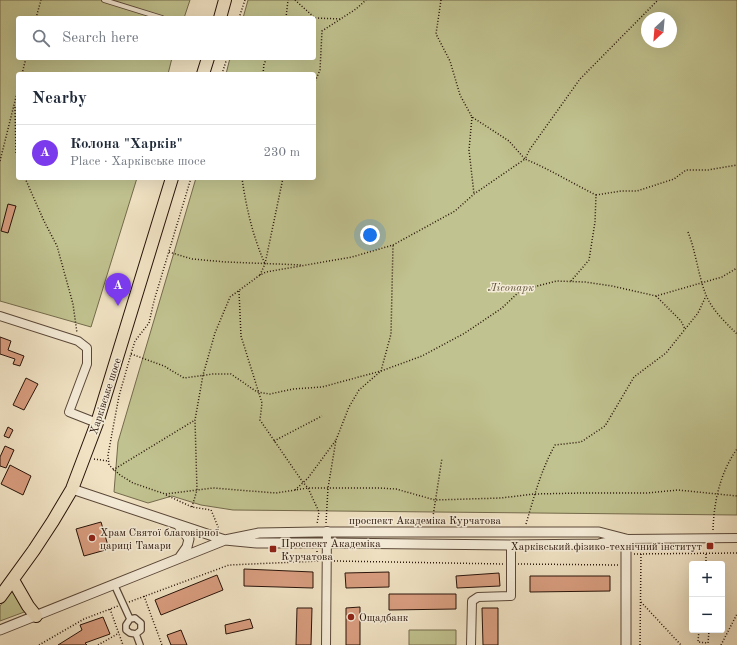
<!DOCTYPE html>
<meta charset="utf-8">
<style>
:root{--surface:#fff;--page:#f2f2f3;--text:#1f2937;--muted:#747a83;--line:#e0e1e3;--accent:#7c3aed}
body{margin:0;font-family:"Old Standard TT",serif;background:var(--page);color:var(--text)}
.controls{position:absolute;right:12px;bottom:12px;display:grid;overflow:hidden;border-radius:4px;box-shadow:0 4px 16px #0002}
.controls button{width:36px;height:36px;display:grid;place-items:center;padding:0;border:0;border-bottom:1px solid var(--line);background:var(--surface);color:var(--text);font:20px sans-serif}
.compass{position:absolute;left:641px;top:12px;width:36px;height:36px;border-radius:50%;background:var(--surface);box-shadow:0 4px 16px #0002;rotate:206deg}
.you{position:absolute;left:370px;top:235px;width:14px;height:14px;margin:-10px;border:3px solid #fff;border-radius:50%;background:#1a73e8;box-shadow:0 0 0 6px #1a73e833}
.badge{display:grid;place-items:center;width:26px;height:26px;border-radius:50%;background:var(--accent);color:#fff;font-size:13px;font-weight:700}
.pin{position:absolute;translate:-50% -33px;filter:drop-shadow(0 1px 2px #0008)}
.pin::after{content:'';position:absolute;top:21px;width:14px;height:12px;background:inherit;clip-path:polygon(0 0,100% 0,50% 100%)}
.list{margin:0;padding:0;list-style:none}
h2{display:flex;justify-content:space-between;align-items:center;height:52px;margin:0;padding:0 16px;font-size:17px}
h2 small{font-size:13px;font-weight:400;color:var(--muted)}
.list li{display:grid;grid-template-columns:26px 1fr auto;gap:12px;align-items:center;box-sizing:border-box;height:56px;padding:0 16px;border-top:1px solid var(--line)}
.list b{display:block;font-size:15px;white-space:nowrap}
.list p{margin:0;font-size:13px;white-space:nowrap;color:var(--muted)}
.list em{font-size:13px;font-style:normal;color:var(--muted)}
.icon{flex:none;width:22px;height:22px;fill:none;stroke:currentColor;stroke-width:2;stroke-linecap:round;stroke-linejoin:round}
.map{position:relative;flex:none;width:737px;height:645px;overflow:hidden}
.search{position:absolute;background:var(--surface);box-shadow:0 4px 16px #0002;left:16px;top:16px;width:300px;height:44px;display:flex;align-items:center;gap:10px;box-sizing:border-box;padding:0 14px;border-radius:4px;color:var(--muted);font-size:15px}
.panel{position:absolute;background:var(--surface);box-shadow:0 4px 16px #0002;left:16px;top:72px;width:300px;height:108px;border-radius:4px}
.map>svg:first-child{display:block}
.green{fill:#c0c28f;stroke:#746a4c;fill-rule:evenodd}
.building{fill:#d89d7f;stroke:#281309}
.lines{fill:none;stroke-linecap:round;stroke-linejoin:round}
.service-casing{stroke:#5a4738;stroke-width:6}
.pedestrian-casing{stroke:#5a4738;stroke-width:8}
.minor-casing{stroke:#5a4738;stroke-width:10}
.tertiary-casing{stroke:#5a4738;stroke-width:11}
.primary-casing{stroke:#281309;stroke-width:14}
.path{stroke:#281309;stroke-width:1.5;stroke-dasharray:1 2;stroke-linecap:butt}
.service{stroke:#f5ecd8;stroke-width:4}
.pedestrian{stroke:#f5ecd8;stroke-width:5.5}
.minor{stroke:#f5ecd8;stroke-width:8}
.tertiary{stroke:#f5ecd8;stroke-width:9}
.primary{stroke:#f0e2c3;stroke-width:12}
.poi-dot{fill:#8f2418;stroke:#f5ecd8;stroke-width:1.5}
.labels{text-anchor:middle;stroke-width:3;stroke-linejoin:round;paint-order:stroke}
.park-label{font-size:11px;font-style:italic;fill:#5d5038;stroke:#f5ecd8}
.street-label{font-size:11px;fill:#281309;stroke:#f5ecd8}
.poi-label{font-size:11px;fill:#281309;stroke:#f5ecd8;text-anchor:start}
</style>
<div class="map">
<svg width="737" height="645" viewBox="0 0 737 645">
<rect width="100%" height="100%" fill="#f0e2c3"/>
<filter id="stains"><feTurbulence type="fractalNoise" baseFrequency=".005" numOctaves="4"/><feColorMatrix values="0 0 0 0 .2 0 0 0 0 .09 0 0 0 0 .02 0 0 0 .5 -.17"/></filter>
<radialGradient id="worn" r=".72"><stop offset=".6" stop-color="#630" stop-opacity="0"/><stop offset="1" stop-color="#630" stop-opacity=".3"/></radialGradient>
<!-- green -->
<path class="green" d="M0,0H190L184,18H18V58H172L168,74H18V178H137L91,327L0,301Z
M248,0H737V515L233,510L201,505L172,496L148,503L114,492L118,442L196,178H314V74H226L230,58H314V18H243ZM647,18H671V42H647Z
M12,590L27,611L0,621V606Z
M409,630H456V645H409Z"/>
<!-- building -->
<path class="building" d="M8,204L16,206L8,233L1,231Z
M0,337L11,341L8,350L24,356L20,366L13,364L15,359L0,354Z
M26,378L38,384L24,410L13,405Z
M8,427L13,430L9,438L4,436Z
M5,446L14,450L6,468L0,466V457Z
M10,465L31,476L23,495L1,484Z
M101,522L109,549L84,556L76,529Z
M244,569L313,572V588L244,586Z
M389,572V587L346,588L345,573Z
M499,573L500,586L457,588L456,576Z
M217,575L223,590L161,615L155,600Z
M530,576H610V591L530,592Z
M389,594H456V609L389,610Z
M360,607V645H346V608Z
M297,608H312L311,645H296Z
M482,608H498V645H483Z
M103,617L110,634L85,643L87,645H58L82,630L80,625Z
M250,619L253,628L226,634L225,625Z
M181,630L187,645H171L167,635Z"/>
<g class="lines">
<!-- service casing -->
<g class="service-casing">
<path id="service" d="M104,0L162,18"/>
</g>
<!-- pedestrian casing -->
<g class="pedestrian-casing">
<path id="pedestrian" d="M114,584L130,619L126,625V630L130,633L136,634L140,645
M130,619L135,618L141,623V630L136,634"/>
</g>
<!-- minor casing -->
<g class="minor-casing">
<path id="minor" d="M0,316L78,341L87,348V364L69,412L97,423
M626,539L737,538
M326,645L327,531
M471,645L472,601L478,597L511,596V545"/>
</g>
<!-- tertiary casing -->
<g class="tertiary-casing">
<path id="tertiary" d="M72,489L225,540L257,543H327L511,545L599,544L623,539
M179,526L189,539L187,547L180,557
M626,539V645
M0,630L225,540L259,533L317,532H599L626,539"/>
</g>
<!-- primary casing -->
<g class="primary-casing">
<path id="primary" d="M220,18L225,0
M203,74L208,58
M13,580L28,606L36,616
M0,597L34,550L53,521L72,489L97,423L172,178"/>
</g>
<!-- path -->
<path class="path" d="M295,0L315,18L341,19
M441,0L436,34L450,61L460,95L472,117L509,141L525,159L530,149L580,79L658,0
M36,18L41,0
M239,18L245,0
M286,18L288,0
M22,74L26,58
M222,74L227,58
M263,74L264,64L267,58
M314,84L320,70L322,31L356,9L366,0
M15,107L16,153L18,158
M472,117L469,150L474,194
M0,161L18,89
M25,178L44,221L57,246L73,304L77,333
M191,178L154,301L149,323L135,341L131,354L119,396L108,455L109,465L120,475L133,483L165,494L213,488L276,493L308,488H379L396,489L435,500L501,498L534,494L582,493H647L678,490L737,496
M242,178C246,207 253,237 265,264
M596,195L621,191H637L674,179L686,170H708L737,165
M688,232C696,252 698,275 706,295C712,310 726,323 737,334
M169,252L192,259L226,262L302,265
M260,275L265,264L283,178
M239,291L241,336L262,403L260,420L302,481L308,488L319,512L317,524
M656,296L681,321L685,329
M131,354L164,366L184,378L213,374H231L257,392L270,394L293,389L322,387L381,371L391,334L393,245
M274,441L322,416
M94,459L108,461
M113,470L195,420
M295,490L308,478L336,440
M166,495L192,507L211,510L219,529
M192,507L197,490L195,420L203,375L215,333L230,297L260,275L266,272L352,257L393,245L455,211L474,194L525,159C549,169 572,183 596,195L595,222L589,260L571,281
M326,523L328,488L336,440L349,407L359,390L381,371L422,356L465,333L502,308L521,290L557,281L585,282L612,286L656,296L722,277L737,268
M432,523L442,458
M526,524C534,497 541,470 555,445L581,442L605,426L634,377L666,353L698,313L706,296
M713,530C714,501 720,473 737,449
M634,554L737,553
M317,561V551
M334,561L504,564
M518,564L618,565
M706,564V554
M144,596L162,645
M129,602L229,565L320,561
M641,602L681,645
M110,609L123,645
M699,630L709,631L708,643L698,642Z
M39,645L84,619L118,606
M98,645L119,633
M640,645L641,554
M721,645L737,614"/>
<!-- service -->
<use href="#service" class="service"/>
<!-- pedestrian -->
<use href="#pedestrian" class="pedestrian"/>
<!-- minor -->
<use href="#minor" class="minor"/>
<!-- tertiary -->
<use href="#tertiary" class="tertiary"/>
<!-- primary -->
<use href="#primary" class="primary"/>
</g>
<!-- markers -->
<g class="poi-dot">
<circle cx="92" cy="538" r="4"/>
<rect x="706" y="542" width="8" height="8" rx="2"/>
<rect x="269" y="545" width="8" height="8" rx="2"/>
<circle cx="351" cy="617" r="4"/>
</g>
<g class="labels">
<!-- park labels -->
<g class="park-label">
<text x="511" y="291">Лісопарк</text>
</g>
<!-- street labels -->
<g class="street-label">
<text transform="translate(105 396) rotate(-72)" y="4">Харківське шосе</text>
<text x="425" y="524">проспект Академіка Курчатова</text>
</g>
<!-- poi labels -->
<g class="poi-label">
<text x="100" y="536">Храм Святої благовірної<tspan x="100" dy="13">цариці Тамари</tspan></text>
<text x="281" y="547">Проспект Академіка<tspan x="281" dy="13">Курчатова</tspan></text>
<text x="702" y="550" text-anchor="end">Харківський фізико-технічний інститут</text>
<text x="359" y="621">Ощадбанк</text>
</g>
</g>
<rect width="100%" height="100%" filter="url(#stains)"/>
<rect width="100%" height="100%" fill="url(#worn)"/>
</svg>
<div class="controls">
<button>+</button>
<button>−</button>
</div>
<svg class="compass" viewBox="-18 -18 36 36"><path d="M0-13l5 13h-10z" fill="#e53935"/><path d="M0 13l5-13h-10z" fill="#747a83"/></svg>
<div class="you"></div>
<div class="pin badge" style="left:118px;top:306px">A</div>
<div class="search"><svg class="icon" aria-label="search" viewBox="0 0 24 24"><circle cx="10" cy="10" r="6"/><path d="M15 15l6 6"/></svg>Search here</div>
<section class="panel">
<h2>Nearby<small></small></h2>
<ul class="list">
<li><span class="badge">A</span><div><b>Колона &quot;Харків&quot;</b><p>Place · Харківське шосе</p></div><em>230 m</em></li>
</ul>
</section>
</div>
